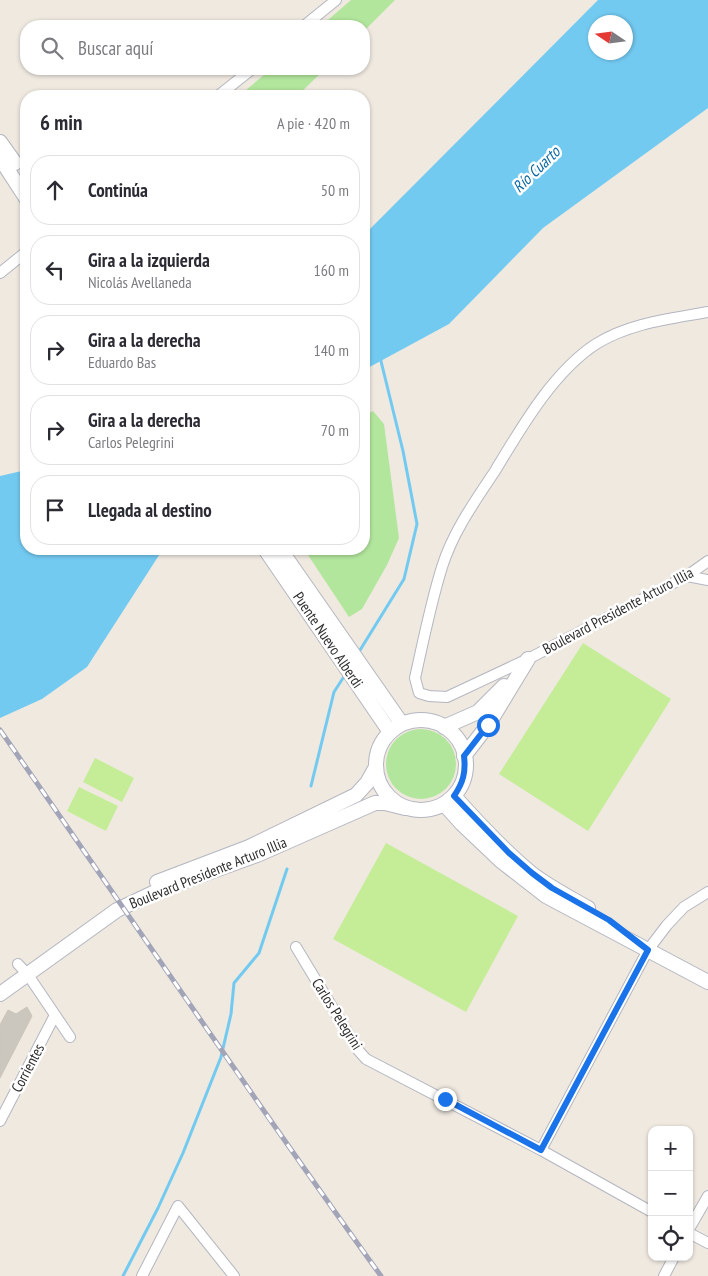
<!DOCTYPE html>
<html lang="es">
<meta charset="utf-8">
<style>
:root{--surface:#fff;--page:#f2f2f3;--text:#2b2b33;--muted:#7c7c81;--line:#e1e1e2}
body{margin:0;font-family:"PT Sans Narrow",sans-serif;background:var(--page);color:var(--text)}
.controls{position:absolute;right:15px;bottom:15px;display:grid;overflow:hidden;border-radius:10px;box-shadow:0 1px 4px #0004}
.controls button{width:45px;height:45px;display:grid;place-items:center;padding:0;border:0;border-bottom:1px solid var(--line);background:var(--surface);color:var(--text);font:25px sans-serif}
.compass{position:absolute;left:588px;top:15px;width:45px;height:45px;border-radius:50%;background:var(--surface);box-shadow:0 1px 4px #0004;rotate:283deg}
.stop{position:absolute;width:15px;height:15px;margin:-11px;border:4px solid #1a73e8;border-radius:50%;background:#fff}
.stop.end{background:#1a73e8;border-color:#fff;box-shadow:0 1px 5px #0008}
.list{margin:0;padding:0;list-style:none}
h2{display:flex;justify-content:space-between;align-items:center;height:65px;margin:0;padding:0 20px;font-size:21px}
h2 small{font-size:16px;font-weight:400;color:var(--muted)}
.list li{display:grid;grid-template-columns:32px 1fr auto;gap:15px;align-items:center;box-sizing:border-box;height:70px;margin:0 10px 10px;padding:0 10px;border:1px solid var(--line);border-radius:20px}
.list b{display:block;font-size:19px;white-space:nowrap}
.list p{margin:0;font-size:16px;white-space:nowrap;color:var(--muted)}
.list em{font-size:16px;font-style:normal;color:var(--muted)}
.icon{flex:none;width:28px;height:28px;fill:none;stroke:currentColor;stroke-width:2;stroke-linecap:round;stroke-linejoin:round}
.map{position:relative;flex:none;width:708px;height:1276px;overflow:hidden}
.search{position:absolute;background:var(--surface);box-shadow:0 1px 4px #0004;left:20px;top:20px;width:350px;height:55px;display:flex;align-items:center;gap:12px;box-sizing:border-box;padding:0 18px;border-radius:20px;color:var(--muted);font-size:19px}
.panel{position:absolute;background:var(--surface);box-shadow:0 1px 4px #0004;left:20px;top:90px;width:350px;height:465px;border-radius:20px}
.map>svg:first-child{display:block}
.green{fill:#b2e69d}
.pitch{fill:#c5ed98}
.water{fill:#73caf1;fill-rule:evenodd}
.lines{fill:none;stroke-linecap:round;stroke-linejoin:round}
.stream{stroke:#73caf1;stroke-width:3}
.building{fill:#cbc7be;stroke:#cbc5b9}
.minor-casing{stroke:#b4b6c1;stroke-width:12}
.secondary-casing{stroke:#b4b6c1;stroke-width:16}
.minor{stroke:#fff;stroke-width:10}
.secondary{stroke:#fff;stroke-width:14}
.rail-casing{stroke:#a2a4b8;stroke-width:5}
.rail{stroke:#fff;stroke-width:3;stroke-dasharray:9;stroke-linecap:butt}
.route{stroke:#1a73e8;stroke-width:6}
.labels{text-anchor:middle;stroke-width:5;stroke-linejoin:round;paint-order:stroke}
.street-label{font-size:15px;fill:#2e2e2e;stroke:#fff}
.water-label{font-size:16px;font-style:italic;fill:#0b68a4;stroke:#fff}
</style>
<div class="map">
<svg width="708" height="1276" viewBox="0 0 708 1276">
<rect width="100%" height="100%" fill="#efe9e0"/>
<!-- green -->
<path class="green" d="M351,0H395L364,31V26H321Z
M271,69H325L297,96H239Z
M373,411L384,424L399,538L387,565L362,609L349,617L304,549H364V416Z
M386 764a35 35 0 1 1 70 0a35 35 0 1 1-70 0Z"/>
<!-- pitch -->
<path class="pitch" d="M583,643L671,699L588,831L499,774Z
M95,758L134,778L122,802L83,782Z
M79,787L118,806L106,831L67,811Z
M386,843L518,916L466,1012L333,939Z"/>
<!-- water -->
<path class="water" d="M598,0H708V108L543,228L449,324L364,370V235ZM596,22H626V52H596Z
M26,470V549H163L87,667L42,699L0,718V476Z"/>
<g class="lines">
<!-- stream -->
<path class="stream" d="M357,655L404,579L417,524L403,451L380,357
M311,786L334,692L345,675
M123,1276L158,1208L183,1153L221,1057L231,1014L234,983L259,953L287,869"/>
</g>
<!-- building -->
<path class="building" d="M27,1007L32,1016L0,1078V1025L8,1010L16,1014Z"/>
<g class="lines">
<!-- minor casing -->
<g class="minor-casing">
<path id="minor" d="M304,26L336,0
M218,96L252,69
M0,273L26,252
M708,312C669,319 630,323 596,344C553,372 521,428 495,471C475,501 453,532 442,567C431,602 423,642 415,678L419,693L429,696L447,697L528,659L687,576L708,561
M687,576L708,580
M296,947L358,1050L366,1059L541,1150L652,1212
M18,964L28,975L70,1037
M0,1121L55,1015
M541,1150L648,950L667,925L684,907L708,892
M689,1229L708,1196
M689,1233L708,1243
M142,1276L178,1206L234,1276
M664,1276L674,1257"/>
</g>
<!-- secondary casing -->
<g class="secondary-casing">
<path id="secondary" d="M0,142L15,163
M0,158L26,198
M265,549L390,732
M280,549L402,724
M376 765a45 45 0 1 1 90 0a45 45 0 1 1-90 0Z
M444,727L478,712L504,686
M464,756L488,725L528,659
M454,796C478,823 503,850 531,873C549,887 569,897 588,908
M444,804L462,824L501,861L546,896L708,982
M157,882L249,847L356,795L367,783L376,767
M0,994L117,910L155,892L257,855L375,803H385L405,808"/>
</g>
<!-- minor -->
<use href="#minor" class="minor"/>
<!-- secondary -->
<use href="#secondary" class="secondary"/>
<!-- rail casing -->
<g class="rail-casing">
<path id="rail" d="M0,730C127,912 251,1096 381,1276"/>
</g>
<!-- rail -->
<use href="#rail" class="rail"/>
</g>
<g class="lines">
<!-- route -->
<path class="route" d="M445,1099L541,1150L648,950L609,920L552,888L532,873L509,853L454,796C463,783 466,772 464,756L488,725"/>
</g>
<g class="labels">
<!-- street labels -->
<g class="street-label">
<text transform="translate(618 611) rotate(-28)" y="5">Boulevard Presidente Arturo Illia</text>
<text transform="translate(328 640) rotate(56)" y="5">Puente Nuevo Alberdi</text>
<text transform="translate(208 873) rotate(-22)" y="5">Boulevard Presidente Arturo Illia</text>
<text transform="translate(337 1014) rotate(58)" y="5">Carlos Pelegrini</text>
<text transform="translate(28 1068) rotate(-62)" y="5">Corrientes</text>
</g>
<!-- water labels -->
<g class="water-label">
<text transform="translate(536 169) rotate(-44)" y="6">Río Cuarto</text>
</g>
</g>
</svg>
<div class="controls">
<button>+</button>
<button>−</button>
<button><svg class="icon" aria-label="locate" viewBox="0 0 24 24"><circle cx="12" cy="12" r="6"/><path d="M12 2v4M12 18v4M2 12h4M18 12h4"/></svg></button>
</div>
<svg class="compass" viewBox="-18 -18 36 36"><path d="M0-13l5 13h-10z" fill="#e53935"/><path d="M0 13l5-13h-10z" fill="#7c7c81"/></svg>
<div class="stop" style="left:488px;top:725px"></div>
<div class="stop end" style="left:445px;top:1099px"></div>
<div class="search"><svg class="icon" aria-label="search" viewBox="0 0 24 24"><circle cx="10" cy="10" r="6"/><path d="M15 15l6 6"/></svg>Buscar aquí</div>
<section class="panel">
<h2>6 min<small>A pie · 420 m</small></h2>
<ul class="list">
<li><svg class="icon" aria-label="ahead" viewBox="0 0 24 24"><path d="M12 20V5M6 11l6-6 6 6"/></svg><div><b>Continúa</b></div><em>50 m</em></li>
<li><svg class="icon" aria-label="left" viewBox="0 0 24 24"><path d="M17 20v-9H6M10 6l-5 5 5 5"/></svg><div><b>Gira a la izquierda</b><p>Nicolás Avellaneda</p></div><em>160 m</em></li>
<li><svg class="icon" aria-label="right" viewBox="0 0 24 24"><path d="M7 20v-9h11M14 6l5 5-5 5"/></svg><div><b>Gira a la derecha</b><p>Eduardo Bas</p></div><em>140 m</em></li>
<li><svg class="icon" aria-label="right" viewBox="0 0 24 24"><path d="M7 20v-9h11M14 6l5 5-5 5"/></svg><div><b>Gira a la derecha</b><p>Carlos Pelegrini</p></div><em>70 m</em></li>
<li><svg class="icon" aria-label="arrive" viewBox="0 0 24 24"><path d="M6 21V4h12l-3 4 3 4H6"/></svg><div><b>Llegada al destino</b></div></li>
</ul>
</section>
</div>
